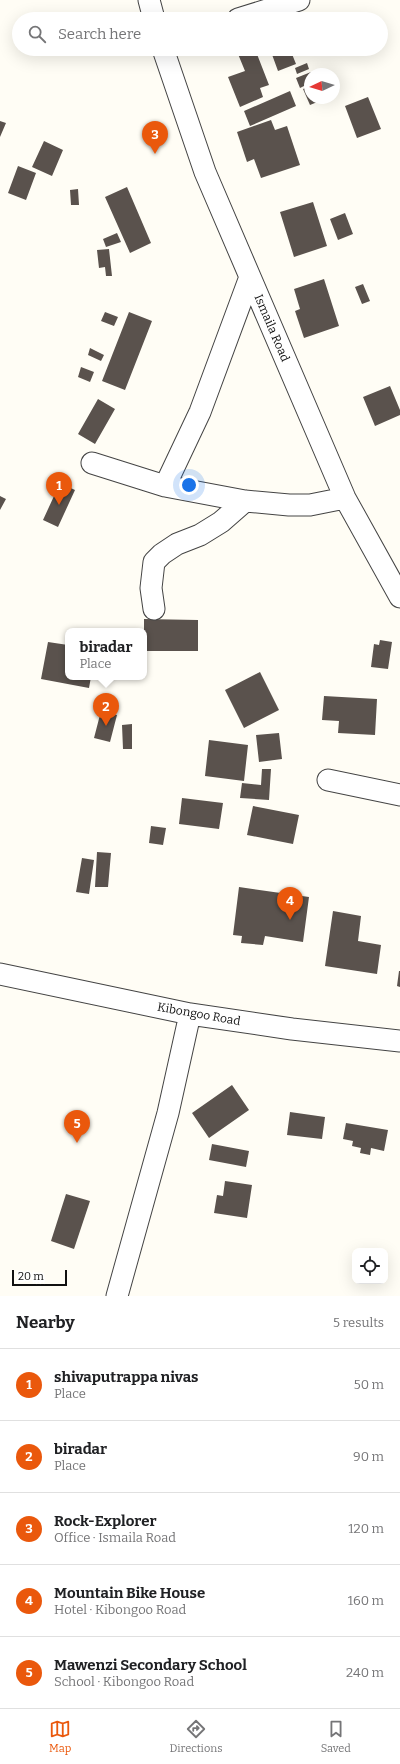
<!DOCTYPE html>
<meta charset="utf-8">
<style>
:root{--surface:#fff;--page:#f6f6f6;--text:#202124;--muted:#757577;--line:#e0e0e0;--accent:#ea580c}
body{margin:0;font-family:Bitter,serif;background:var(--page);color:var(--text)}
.controls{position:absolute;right:12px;bottom:12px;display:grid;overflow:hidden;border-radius:8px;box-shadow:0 4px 16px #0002}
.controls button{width:36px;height:36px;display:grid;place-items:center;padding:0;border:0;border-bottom:1px solid var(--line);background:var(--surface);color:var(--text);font:20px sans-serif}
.compass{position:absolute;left:304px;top:68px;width:36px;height:36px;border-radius:50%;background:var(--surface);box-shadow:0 4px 16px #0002;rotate:266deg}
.scale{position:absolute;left:12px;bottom:10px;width:55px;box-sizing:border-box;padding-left:4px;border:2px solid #111;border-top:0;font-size:11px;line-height:14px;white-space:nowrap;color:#111;-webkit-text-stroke:3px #fff;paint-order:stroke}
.you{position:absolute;left:189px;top:485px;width:14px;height:14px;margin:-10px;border:3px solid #fff;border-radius:50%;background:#1a73e8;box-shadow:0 0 0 6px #1a73e833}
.badge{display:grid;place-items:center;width:26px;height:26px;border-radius:50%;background:var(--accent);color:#fff;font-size:13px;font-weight:700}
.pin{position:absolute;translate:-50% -33px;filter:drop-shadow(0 1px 2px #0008)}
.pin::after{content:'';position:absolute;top:21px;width:14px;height:12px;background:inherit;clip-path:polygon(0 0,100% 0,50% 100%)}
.popup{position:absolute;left:65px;top:628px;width:82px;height:52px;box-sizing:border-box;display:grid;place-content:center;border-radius:8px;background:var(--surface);filter:drop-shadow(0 1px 3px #0005);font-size:13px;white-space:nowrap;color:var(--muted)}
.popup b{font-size:15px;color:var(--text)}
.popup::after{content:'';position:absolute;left:50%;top:100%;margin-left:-8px;border:8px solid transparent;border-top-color:var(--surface)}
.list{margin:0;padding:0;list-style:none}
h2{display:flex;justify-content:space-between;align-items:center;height:52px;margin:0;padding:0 16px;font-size:17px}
h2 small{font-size:13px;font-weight:400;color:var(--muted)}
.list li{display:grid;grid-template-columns:26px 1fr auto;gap:12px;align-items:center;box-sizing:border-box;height:72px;padding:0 16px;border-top:1px solid var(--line)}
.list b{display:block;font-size:15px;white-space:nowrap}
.list p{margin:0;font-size:13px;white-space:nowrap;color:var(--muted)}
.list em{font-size:13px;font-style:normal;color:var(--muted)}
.icon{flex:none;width:22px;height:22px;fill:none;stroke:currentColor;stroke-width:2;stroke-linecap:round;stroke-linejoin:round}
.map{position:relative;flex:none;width:400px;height:1296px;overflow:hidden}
.search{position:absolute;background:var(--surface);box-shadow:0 4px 16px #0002;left:12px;right:12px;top:12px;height:44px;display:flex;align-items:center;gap:10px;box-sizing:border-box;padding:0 14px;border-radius:22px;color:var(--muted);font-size:15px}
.sheet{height:412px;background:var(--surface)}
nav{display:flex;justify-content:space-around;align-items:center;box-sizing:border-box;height:56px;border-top:1px solid var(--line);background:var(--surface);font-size:11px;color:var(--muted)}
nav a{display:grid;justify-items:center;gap:2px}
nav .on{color:var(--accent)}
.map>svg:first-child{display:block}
.building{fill:#5a524d}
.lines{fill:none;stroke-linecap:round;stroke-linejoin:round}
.street-casing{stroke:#444;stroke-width:23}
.street{stroke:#fff;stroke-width:21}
.labels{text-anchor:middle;stroke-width:4;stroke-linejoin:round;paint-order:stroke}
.street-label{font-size:12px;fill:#111;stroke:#fff}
</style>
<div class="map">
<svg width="400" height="1296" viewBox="0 0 400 1296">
<rect width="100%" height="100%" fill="#fffdf5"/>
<!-- building -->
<path class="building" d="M251,49H255L269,85L260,88L263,97L240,107L228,77L245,71L238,54Z
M270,49H290L296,64L278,71Z
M307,63L309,69L297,74L295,68Z
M311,72L310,83L300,88L296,78Z
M310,86V98H327L310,105L303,89Z
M290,91L296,106L250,126L244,111Z
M368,97L381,129L357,138L345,106Z
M271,120L275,130L287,126L300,165L261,178L254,159L247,162L237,132Z
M0,121L6,123L0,137Z
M44,141L63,150L52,176L32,167Z
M18,166L36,173L26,200L8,193Z
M127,187L151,243L130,253L105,197Z
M78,189L79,205H71L70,190Z
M313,202L327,246L294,257L280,212Z
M345,213L353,234L338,240L330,219Z
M117,233L121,242L106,247L103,239Z
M109,249L112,276H106L105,267L99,268L97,250Z
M324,279L339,326L304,338L295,311L300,309L294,289Z
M363,284L370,301L362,304L355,287Z
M105,312L118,317L114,326L101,321Z
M129,312L152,321L125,390L102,381Z
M90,348L104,355L101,361L88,355Z
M81,367L94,372L90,382L78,377Z
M390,386L400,410V415L375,426L363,397Z
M98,399L115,409L95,444L78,434Z
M60,483L75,490L58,527L43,520Z
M0,496L6,499L0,510Z
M144,619L198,620V651H144Z
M380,640L392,642L388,669L371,667L374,644L379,645Z
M48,642L68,645V677H91L89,688L41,679Z
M260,672L279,710L244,728L225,690Z
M324,696L377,699L375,735L338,733L339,721L322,720Z
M101,711L117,715L110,742L94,738Z
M132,724V749H123L122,725Z
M279,733L282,759L259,762L256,735Z
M209,740L248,745L244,781L205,776Z
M262,769H271L269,800L240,798L242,783L261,785Z
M182,798L223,803L219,829L179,824Z
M253,806L299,815L293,844L247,835Z
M151,826L166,828L163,845L149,843Z
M97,852L111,853L108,887H95Z
M82,858L94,860L89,894L76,892Z
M239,887L309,897L303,942L265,936L263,945L241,943L242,936L233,935Z
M333,911L361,916L358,941L381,945L377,974L325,966Z
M399,971H400V987L397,986Z
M232,1085L249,1110L209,1138L192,1113Z
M290,1112L325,1117L322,1139L287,1135Z
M346,1123L388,1130L384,1151L371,1148L370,1155L360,1153L361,1148L352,1146L353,1141L343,1139Z
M212,1144L249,1151L246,1167L209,1160Z
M225,1181L252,1185L247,1218L214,1213L217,1195L223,1196Z
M66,1194L90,1201L74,1249L51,1241Z"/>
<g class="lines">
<!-- street casing -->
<g class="street-casing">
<path id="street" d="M149,0L154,19
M238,19L299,0
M163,49L205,172L345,498L400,597
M92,463L165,486L245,501L289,505H310L345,498
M165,486L200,412L250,277
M154,609L151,588L154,562L162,554L177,544L200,535L221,522L245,501
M328,780L400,795
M0,974L190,1014L292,1029L400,1041
M117,1296L168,1113L190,1014"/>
</g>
<!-- street -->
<use href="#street" class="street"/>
</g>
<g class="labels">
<!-- street labels -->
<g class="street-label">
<text transform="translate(272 328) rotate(67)" y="4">Ismaila Road</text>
<text transform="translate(199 1014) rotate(10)" y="4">Kibongoo Road</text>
</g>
</g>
</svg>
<div class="controls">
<button><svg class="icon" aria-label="locate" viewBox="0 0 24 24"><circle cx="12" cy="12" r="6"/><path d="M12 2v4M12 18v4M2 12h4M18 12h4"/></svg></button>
</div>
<svg class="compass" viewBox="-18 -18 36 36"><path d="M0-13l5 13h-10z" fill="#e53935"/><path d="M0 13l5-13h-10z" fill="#757577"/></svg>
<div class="scale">20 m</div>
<div class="you"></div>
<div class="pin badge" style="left:59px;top:505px">1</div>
<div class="pin badge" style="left:106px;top:726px">2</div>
<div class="popup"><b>biradar</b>Place</div>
<div class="pin badge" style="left:155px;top:154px">3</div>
<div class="pin badge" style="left:290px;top:920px">4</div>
<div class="pin badge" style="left:77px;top:1143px">5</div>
<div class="search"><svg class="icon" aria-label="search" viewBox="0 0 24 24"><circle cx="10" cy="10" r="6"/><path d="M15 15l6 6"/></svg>Search here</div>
</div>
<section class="sheet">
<h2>Nearby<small>5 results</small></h2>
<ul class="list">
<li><span class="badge">1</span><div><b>shivaputrappa nivas</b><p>Place</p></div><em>50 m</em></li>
<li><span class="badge">2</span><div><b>biradar</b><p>Place</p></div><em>90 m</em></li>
<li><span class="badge">3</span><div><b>Rock-Explorer</b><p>Office · Ismaila Road</p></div><em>120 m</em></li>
<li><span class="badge">4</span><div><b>Mountain Bike House</b><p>Hotel · Kibongoo Road</p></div><em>160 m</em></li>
<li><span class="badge">5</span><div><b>Mawenzi Secondary School</b><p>School · Kibongoo Road</p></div><em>240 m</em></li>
</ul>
</section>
<nav>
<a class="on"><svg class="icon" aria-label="map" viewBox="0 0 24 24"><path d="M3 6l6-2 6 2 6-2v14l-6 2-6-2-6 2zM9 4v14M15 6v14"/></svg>Map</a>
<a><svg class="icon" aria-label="directions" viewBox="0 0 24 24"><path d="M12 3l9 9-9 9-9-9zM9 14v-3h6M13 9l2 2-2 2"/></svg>Directions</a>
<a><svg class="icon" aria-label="saved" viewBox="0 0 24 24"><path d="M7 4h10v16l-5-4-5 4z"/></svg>Saved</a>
</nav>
